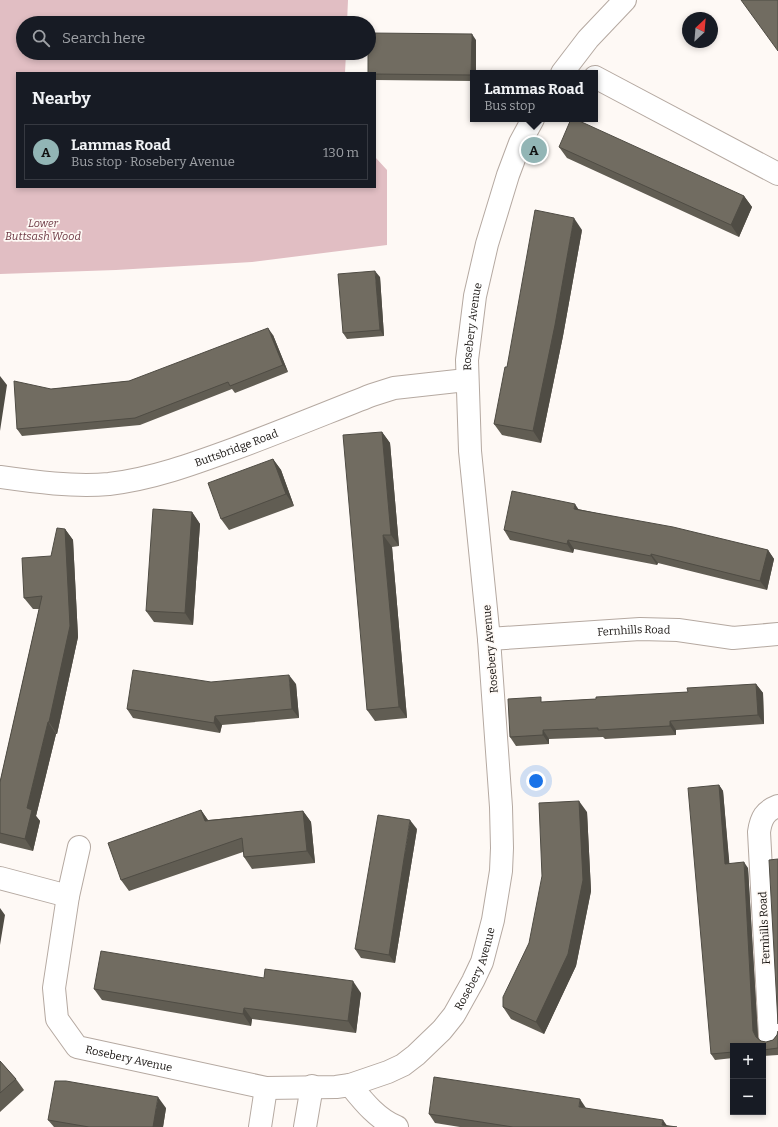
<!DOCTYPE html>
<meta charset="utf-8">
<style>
:root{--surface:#171b24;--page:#242831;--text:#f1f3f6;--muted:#9ea1a6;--line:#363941;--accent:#92b5b5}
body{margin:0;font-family:Bitter,serif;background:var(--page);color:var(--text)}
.controls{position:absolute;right:12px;bottom:12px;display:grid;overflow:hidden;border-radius:0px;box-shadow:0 2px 6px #0003}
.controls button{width:36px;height:36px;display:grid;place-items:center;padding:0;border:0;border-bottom:1px solid var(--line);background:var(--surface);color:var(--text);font:20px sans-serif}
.compass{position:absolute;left:682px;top:12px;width:36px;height:36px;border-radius:50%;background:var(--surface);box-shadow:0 2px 6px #0003;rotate:26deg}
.you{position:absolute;left:536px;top:781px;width:14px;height:14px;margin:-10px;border:3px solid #fff;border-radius:50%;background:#1a73e8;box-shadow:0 0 0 6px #1a73e833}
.badge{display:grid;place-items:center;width:26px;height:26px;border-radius:50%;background:var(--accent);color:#111;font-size:13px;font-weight:700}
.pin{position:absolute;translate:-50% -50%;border:2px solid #fff;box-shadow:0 1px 4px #0006}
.popup{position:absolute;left:470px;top:70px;width:128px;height:52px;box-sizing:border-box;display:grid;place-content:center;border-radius:0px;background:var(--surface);filter:drop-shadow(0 1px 3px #0005);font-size:13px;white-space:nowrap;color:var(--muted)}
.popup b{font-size:15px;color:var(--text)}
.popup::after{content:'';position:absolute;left:50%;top:100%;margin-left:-8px;border:8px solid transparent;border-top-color:var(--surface)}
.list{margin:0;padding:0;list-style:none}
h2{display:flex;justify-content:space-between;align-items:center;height:52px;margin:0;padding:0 16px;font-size:17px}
h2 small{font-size:13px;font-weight:400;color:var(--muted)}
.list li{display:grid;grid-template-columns:26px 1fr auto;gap:12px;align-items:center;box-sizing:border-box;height:56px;margin:0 8px 8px;padding:0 8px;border:1px solid var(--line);border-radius:0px}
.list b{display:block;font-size:15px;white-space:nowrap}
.list p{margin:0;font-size:13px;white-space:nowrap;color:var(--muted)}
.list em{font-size:13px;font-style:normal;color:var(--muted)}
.icon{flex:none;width:22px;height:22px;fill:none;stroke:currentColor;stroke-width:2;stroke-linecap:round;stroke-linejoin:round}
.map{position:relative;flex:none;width:778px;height:1127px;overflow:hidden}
.search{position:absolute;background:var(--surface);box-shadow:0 2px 6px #0003;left:16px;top:16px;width:360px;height:44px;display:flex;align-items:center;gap:10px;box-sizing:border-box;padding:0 14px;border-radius:22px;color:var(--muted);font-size:15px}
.panel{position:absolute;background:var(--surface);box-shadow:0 2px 6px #0003;left:16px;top:72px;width:360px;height:116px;border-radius:0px}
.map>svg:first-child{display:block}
.green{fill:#e1bec3}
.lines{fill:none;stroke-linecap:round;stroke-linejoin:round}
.minor-casing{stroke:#b5a9a1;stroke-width:24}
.minor{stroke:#fff;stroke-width:22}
.wall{fill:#615d53}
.shaded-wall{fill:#4f4c44}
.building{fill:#716c61;stroke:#4f4c44}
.labels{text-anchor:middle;stroke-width:3.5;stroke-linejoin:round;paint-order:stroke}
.park-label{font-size:11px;font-style:italic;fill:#6f3b46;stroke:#fef9f5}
.street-label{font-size:11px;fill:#171310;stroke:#fef9f5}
</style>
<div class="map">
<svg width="778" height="1127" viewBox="0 0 778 1127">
<rect width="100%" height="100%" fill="#fef9f5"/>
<!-- green -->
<path class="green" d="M0,0H348L347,23H23V53H346L345,73H17V187H375V157L387,170V245L252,262L116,270L0,274Z"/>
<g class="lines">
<!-- minor casing -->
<g class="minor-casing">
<g id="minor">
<path d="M562,73L588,39L625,0"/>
<path d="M595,77L778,174"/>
<path id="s1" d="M0,477C35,482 73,487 109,484C152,479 193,464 234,449C280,432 326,413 372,395L394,388L457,381L467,382"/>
<path id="s2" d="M489,639L640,629L678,630L733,638L778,634"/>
<path id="s3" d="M79,847L68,896L54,988L57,1019L77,1047L266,1088L336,1087L350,1085L388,1072L403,1065L416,1055L442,1030L454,1015L473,981L482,962L493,920L501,871L502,848L501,807L489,639L470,451L467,360L475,296L487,244L508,175L520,143L533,119"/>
<path d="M0,878L68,896"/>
<path d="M770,1036L759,832C761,818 765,811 778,806"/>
<path d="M350,1085C363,1101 377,1119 397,1127"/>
<path d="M260,1127L266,1088"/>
<path d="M305,1127L312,1086"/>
</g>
</g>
<!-- minor -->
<use href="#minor" class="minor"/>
</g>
<!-- wall -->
<path class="wall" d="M476,40L473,73V81L375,80V73Z
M559,147L744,196L752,207L739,237L567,158Z
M582,230L563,336L541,443L502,435L494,424L507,367Z
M380,277L384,336L347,339L343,333Z
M273,335L288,372L235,393L232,389L140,425L22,436L17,429L51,389L129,381Z
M382,432L390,443L399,546L392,547L407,718L375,721L367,710Z
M273,459L281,470L294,506L229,530L221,519Z
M578,509L768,550L774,559L767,590L658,563L657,565L574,549L573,553L510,540L504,530Z
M192,512L200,524L193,625L154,622L146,611Z
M65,529L73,540L78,637L57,734H56L36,816L40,821L33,851L0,843V782L39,609H33L24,598L51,556Z
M211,682L296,684L299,718L222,725L220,733L133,718L127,709Z
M756,684L763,693L764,724L676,730V735L605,739L603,737L549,739V744L516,746L510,737L544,702L596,699L688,692Z
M719,785L723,791L729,863L748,868L758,1037L759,1040L761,1041L766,1042L773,1040L777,1035L778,1031V1055L763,1056V1046H733V1058L715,1060L711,1054Z
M201,810L208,820L303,811L311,822L315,863L252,869L244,857L243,852L129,891L121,880Z
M587,812L591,891L576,966L544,1034L511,1019L503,1007L529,943Z
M417,829L395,963L361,958L355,949Z
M264,978L361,993L356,1033L252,1019L251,1026L102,1000L94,989Z
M0,1061L16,1079L24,1090L0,1112Z
M166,1108L163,1127H54L48,1120Z
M586,1108L667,1126L677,1127H460L435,1123L429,1114Z"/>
<!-- shaded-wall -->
<path class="shaded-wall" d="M472,34L476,40V73H473V77L471,75Z
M744,196L752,207L739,237L731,225Z
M574,218L582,230L563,336L541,443L533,431Z
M375,271L380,277L384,336L380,330Z
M268,328L273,335L288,372L283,365Z
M0,376L7,385L0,431Z
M382,432L390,443L399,546L391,535Z
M273,459L281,470L294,506L286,494Z
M575,504L581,513L574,509Z
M192,512L200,524L193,625L185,613Z
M65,529L73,540L78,637L57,734L49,722Z
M383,535L392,547L407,718L399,707Z
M568,540L574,549L573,553L567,544Z
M768,550L774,559L767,590L760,581Z
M651,554L658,563L657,565L651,556Z
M289,675L296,684L299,718L292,709Z
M756,684L763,693L764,724L758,715Z
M215,716L222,725L220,733L214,723Z
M670,721L676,730V735L670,726Z
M48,722L56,734L36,816L40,821L33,851L25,839L27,808Z
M543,730L549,739V744L543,735Z
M719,785L723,791L730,870L725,864Z
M579,801L587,812L591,891L576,966L544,1034L536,1022Z
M201,810L209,822L205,821Z
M303,811L311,822L315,863L307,851Z
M410,820L417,829L395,963L389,955Z
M744,862L748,868L758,1037L760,1043L756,1037L753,1031Z
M0,908L5,915L0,945Z
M353,981L361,993L356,1033L348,1021Z
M244,1008L252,1019L251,1026L243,1014Z
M158,1097L166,1108L163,1127H153Z
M580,1099L586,1108L579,1107Z
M663,1120L668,1127L662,1125Z"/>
<!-- building -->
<path class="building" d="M741,0H778V51Z
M369,33L472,34L471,75L375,74V73H368V53H369Z
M571,119H575L744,196L731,225L559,147Z
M535,210L574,218L555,325L533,431L494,424L505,367H507Z
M375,271L380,330L343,333L338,274Z
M268,328L283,365L230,386L228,382L135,418L17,429L14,381L51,389L129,381Z
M382,432L391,535H383L399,707L367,710L343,435Z
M273,459L286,494L221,519L208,483Z
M512,491L575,504L574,509L673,527L768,550L760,581L651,554V556L568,540L567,544L504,530Z
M153,509L192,512L185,613L146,611Z
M57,528L65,529L70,626L49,722H48L27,808L32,810L25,839L0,833V782L42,596L24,598L22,558L51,556Z
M133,670L211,682L289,675L292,709L215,716L214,723L127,709Z
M756,684L758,715L670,721V726L598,730V728L543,730V735L510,737L508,699L541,697V702L596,699V697L688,692L687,688Z
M719,785L725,864L744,862L753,1031L756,1037L761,1041L766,1042L773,1040L777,1035L778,1031V1048L763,1050V1046H733V1052L711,1054L688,788Z
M579,801L583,880L568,954L536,1022L503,1007V997L529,943L542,876L539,803Z
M201,810L205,821L303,811L307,851L244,857L242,838L121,880L108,843Z
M378,815L410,820L389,955L355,949Z
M778,859V1024L769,860Z
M101,951L264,978L265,969L353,981L348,1021L244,1008L243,1014L94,989Z
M0,1061L16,1079L0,1093Z
M434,1077L580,1099L579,1107L663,1120L662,1125L677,1127H513L429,1114Z
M55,1081H66L158,1097L153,1127H89L48,1120Z"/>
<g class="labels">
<!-- park labels -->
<g class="park-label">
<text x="43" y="227">Lower<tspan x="43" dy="13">Buttsash Wood</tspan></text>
</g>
<!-- street labels -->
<g class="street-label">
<text dy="4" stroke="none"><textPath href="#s3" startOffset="1314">Rosebery Avenue</textPath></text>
<text dy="4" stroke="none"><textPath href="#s1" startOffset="242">Buttsbridge Road</textPath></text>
<text dy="4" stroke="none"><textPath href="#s2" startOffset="145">Fernhills Road</textPath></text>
<text transform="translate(490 649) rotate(-95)" y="4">Rosebery Avenue</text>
<text transform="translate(764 928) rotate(-93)" y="4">Fernhills Road</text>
<text dy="4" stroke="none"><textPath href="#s3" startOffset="666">Rosebery Avenue</textPath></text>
<text dy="4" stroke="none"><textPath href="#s3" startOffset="262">Rosebery Avenue</textPath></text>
</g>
</g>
</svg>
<div class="controls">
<button>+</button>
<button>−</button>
</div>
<svg class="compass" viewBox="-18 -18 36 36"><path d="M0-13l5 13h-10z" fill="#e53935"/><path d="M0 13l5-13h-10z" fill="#9ea1a6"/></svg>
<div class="you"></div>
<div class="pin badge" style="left:534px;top:150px">A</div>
<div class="popup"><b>Lammas Road</b>Bus stop</div>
<div class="search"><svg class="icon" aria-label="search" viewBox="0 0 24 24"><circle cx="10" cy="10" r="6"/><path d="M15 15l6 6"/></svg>Search here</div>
<section class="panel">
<h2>Nearby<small></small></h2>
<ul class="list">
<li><span class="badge">A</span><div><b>Lammas Road</b><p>Bus stop · Rosebery Avenue</p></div><em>130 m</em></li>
</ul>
</section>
</div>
